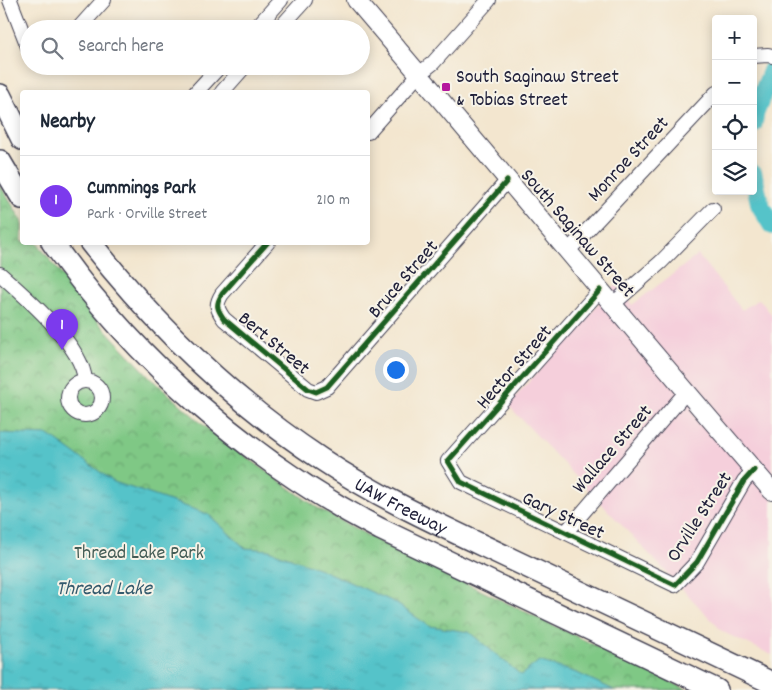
<!DOCTYPE html>
<meta charset="utf-8">
<style>
:root{--surface:#fff;--page:#f2f2f3;--text:#1f2937;--muted:#747a83;--line:#e0e1e3;--accent:#7c3aed}
body{margin:0;font-family:Dekko,sans-serif;background:var(--page);color:var(--text)}
.controls{position:absolute;right:15px;top:15px;display:grid;overflow:hidden;border-radius:5px;box-shadow:0 2px 12px #0003}
.controls button{width:45px;height:45px;display:grid;place-items:center;padding:0;border:0;border-bottom:1px solid var(--line);background:var(--surface);color:var(--text);font:25px sans-serif}
.you{position:absolute;left:395px;top:369px;width:18px;height:18px;margin:-12px;border:4px solid #fff;border-radius:50%;background:#1a73e8;box-shadow:0 0 0 8px #1a73e833}
.badge{display:grid;place-items:center;width:32px;height:32px;border-radius:50%;background:var(--accent);color:#fff;font-size:16px;font-weight:700}
.pin{position:absolute;translate:-50% -41px;filter:drop-shadow(0 1px 2px #0008)}
.pin::after{content:'';position:absolute;top:26px;width:18px;height:15px;background:inherit;clip-path:polygon(0 0,100% 0,50% 100%)}
.list{margin:0;padding:0;list-style:none}
h2{display:flex;justify-content:space-between;align-items:center;height:65px;margin:0;padding:0 20px;font-size:21px}
h2 small{font-size:16px;font-weight:400;color:var(--muted)}
.list li{display:grid;grid-template-columns:32px 1fr auto;gap:15px;align-items:center;box-sizing:border-box;height:90px;padding:0 20px;border-top:1px solid var(--line)}
.list b{display:block;font-size:19px;white-space:nowrap}
.list p{margin:0;font-size:16px;white-space:nowrap;color:var(--muted)}
.list em{font-size:16px;font-style:normal;color:var(--muted)}
.icon{flex:none;width:28px;height:28px;fill:none;stroke:currentColor;stroke-width:2;stroke-linecap:round;stroke-linejoin:round}
.map{position:relative;flex:none;width:772px;height:690px;overflow:hidden}
.search{position:absolute;background:var(--surface);box-shadow:0 2px 12px #0003;left:20px;top:20px;width:350px;height:55px;display:flex;align-items:center;gap:12px;box-sizing:border-box;padding:0 18px;border-radius:28px;color:var(--muted);font-size:19px}
.panel{position:absolute;background:var(--surface);box-shadow:0 2px 12px #0003;left:20px;top:90px;width:350px;height:155px;border-radius:5px}
.map>svg:first-child{display:block}
.built{fill:#f5cfdb}
.park{fill:url(#park-crowns);stroke:#507560}
.water{fill:url(#water-ripples);stroke:#3c7282}
.lines{fill:none;stroke-linecap:round;stroke-linejoin:round}
.river{stroke:#55c3c9;stroke-width:19}
.minor-casing{stroke:#413f51;stroke-width:16}
.major-casing{stroke:#413f51;stroke-width:20}
.highway-casing{stroke:#413f51;stroke-width:24}
.minor{stroke:#fff;stroke-width:14}
.major{stroke:#fff;stroke-width:18}
.highway{stroke:#fff;stroke-width:21}
.cycleway-casing{stroke:#f7f3e8;stroke-width:8}
.cycleway{stroke:#1b5e20;stroke-width:5}
.poi-dot{fill:#b5179e;stroke:#f7f3e8;stroke-width:2}
.labels{text-anchor:middle;stroke-width:4;stroke-linejoin:round;paint-order:stroke}
.poi-label{font-size:20px;fill:#22223b;stroke:#f7f3e8;text-anchor:start}
.street-label{font-size:20px;fill:#22223b;stroke:#f7f3e8}
.park-label{font-size:20px;fill:#435c55;stroke:#f7f3e8}
.water-label{font-size:21px;font-style:italic;fill:#345a6d;stroke:#f7f3e8}
</style>
<div class="map">
<svg width="772" height="690" viewBox="0 0 772 690">
<defs>
<pattern id="park-crowns" width="20" height="18" patternUnits="userSpaceOnUse" patternTransform="scale(1.25)"><rect width="20" height="18" fill="#7fc885"/><path d="M2 6a3 3 0 1 1 6 0M12 15a3 3 0 1 1 6 0" fill="none" stroke="#68a26e"/></pattern>
<pattern id="water-ripples" width="26" height="14" patternUnits="userSpaceOnUse" patternTransform="scale(1.25)"><rect width="26" height="14" fill="#55c3c9"/><path d="M2 4q2-2 4 0t4 0M15 11q2-2 4 0t4 0" fill="none" stroke="#4aa7ae"/></pattern>
</defs>
<rect width="100%" height="100%" fill="#f7f3e8"/>
<filter id="ink" filterUnits="userSpaceOnUse"><feTurbulence type="fractalNoise" baseFrequency=".02" numOctaves="2"/><feDisplacementMap in="SourceGraphic" scale="10" xChannelSelector="R" yChannelSelector="G"/><feConvolveMatrix kernelMatrix="1 2 1 2 8 2 1 2 1" color-interpolation-filters="sRGB"/></filter>
<filter id="wash" filterUnits="userSpaceOnUse"><feTurbulence type="fractalNoise" baseFrequency=".0096" numOctaves="4" result="noise"/><feDisplacementMap in="SourceGraphic" scale="20" xChannelSelector="R" yChannelSelector="G"/><feGaussianBlur stdDeviation="1.12" result="paint"/><feColorMatrix in="noise" values="0 0 0 0 0 0 0 0 0 0 0 0 0 0 0 0 0 1.4 0 .05"/><feComposite in="paint" operator="in"/></filter>
<g filter="url(#wash)">
<rect width="100%" height="100%" fill="#f3e6cf"/>
<!-- built -->
<path class="built" d="M698,255L742,310L759,299L772,315V655L723,632L508,405L617,284L632,305Z"/>
<!-- park -->
<path class="park" d="M0,185L22,221V242L37,243L100,324L150,377L209,430L316,507L378,541L688,690H0Z"/>
<!-- water -->
<path class="water" d="M0,433L49,435L114,482L208,514L245,548L269,550L320,569L394,602L429,626L469,632L521,675L539,661L577,673L614,690H0Z"/>
<g class="lines">
<!-- river -->
<path class="river" d="M753,124L755,113L772,70
M753,174L760,205L772,225"/>
</g>
</g>
<g filter="url(#ink)">
<g class="lines">
<!-- minor casing -->
<g class="minor-casing">
<path id="minor" d="M10,0L29,49
M78,29L104,0
M255,29L281,0
M279,29L305,0
M753,56L768,55L772,56
M196,92L220,66
M222,92L245,66
M368,132L419,74L433,63L489,0
M268,242L222,294C215,305 217,309 224,319L308,389L316,392L327,387L507,181
M568,251L716,93
M0,274C26,297 82,345 85,380
M600,290L448,461L461,482L675,585L697,562L744,481L754,470
M613,304L661,262L713,209
M68 398a17 17 0 1 1 34 0a17 17 0 1 1-34 0Z
M566,532L687,391"/>
</g>
<!-- major casing -->
<g class="major-casing">
<path id="major" d="M356,0C495,163 631,329 772,491"/>
</g>
<!-- highway casing -->
<g class="highway-casing">
<g id="highway">
<path d="M0,95L22,139"/>
<path d="M0,161L22,198"/>
<path d="M52,242C135,361 253,463 380,529L717,690"/>
<path id="s1" d="M90,242C156,326 232,400 321,459C381,499 446,528 511,559C598,600 685,642 772,683"/>
</g>
</g>
<!-- minor -->
<use href="#minor" class="minor"/>
<!-- major -->
<use href="#major" class="major"/>
<!-- highway -->
<use href="#highway" class="highway"/>
<!-- cycleway casing -->
<g class="cycleway-casing">
<path id="cycleway" d="M268,242L222,294C215,305 217,309 224,319L308,389L316,392L327,387L507,181
M600,290L448,461L461,482L675,585L697,562L744,481L754,470"/>
</g>
<!-- cycleway -->
<use href="#cycleway" class="cycleway"/>
</g>
</g>
<!-- markers -->
<rect class="poi-dot" x="441" y="82" width="10" height="10" rx="2.5"/>
<g class="labels">
<!-- poi labels -->
<g class="poi-label">
<text x="456" y="82">South Saginaw Street<tspan x="456" dy="23">&amp; Tobias Street</tspan></text>
</g>
<!-- street labels -->
<g class="street-label">
<text transform="translate(627 158) rotate(-47)" y="7">Monroe Street</text>
<text transform="translate(579 232) rotate(49)" y="7">South Saginaw Street</text>
<text transform="translate(402 278) rotate(-49)" y="7">Bruce Street</text>
<text transform="translate(275 342) rotate(40)" y="7">Bert Street</text>
<text transform="translate(513 366) rotate(-49)" y="7">Hector Street</text>
<text transform="translate(611 448) rotate(-49)" y="7">Wallace Street</text>
<text dy="7" stroke="none"><textPath href="#s1" startOffset="411">UAW Freeway</textPath></text>
<text transform="translate(564 514) rotate(25)" y="7">Gary Street</text>
<text transform="translate(698 516) rotate(-57)" y="7">Orville Street</text>
</g>
<!-- park labels -->
<g class="park-label">
<text x="139" y="558">Thread Lake Park</text>
</g>
<!-- water labels -->
<g class="water-label">
<text x="104" y="594">Thread Lake</text>
</g>
</g>
</svg>
<div class="controls">
<button>+</button>
<button>−</button>
<button><svg class="icon" aria-label="locate" viewBox="0 0 24 24"><circle cx="12" cy="12" r="6"/><path d="M12 2v4M12 18v4M2 12h4M18 12h4"/></svg></button>
<button><svg class="icon" aria-label="layers" viewBox="0 0 24 24"><path d="M12 4l9 5-9 5-9-5zM3 14l9 5 9-5"/></svg></button>
</div>
<div class="you"></div>
<div class="pin badge" style="left:62px;top:350px">1</div>
<div class="search"><svg class="icon" aria-label="search" viewBox="0 0 24 24"><circle cx="10" cy="10" r="6"/><path d="M15 15l6 6"/></svg>Search here</div>
<section class="panel">
<h2>Nearby<small></small></h2>
<ul class="list">
<li><span class="badge">1</span><div><b>Cummings Park</b><p>Park · Orville Street</p></div><em>210 m</em></li>
</ul>
</section>
</div>
